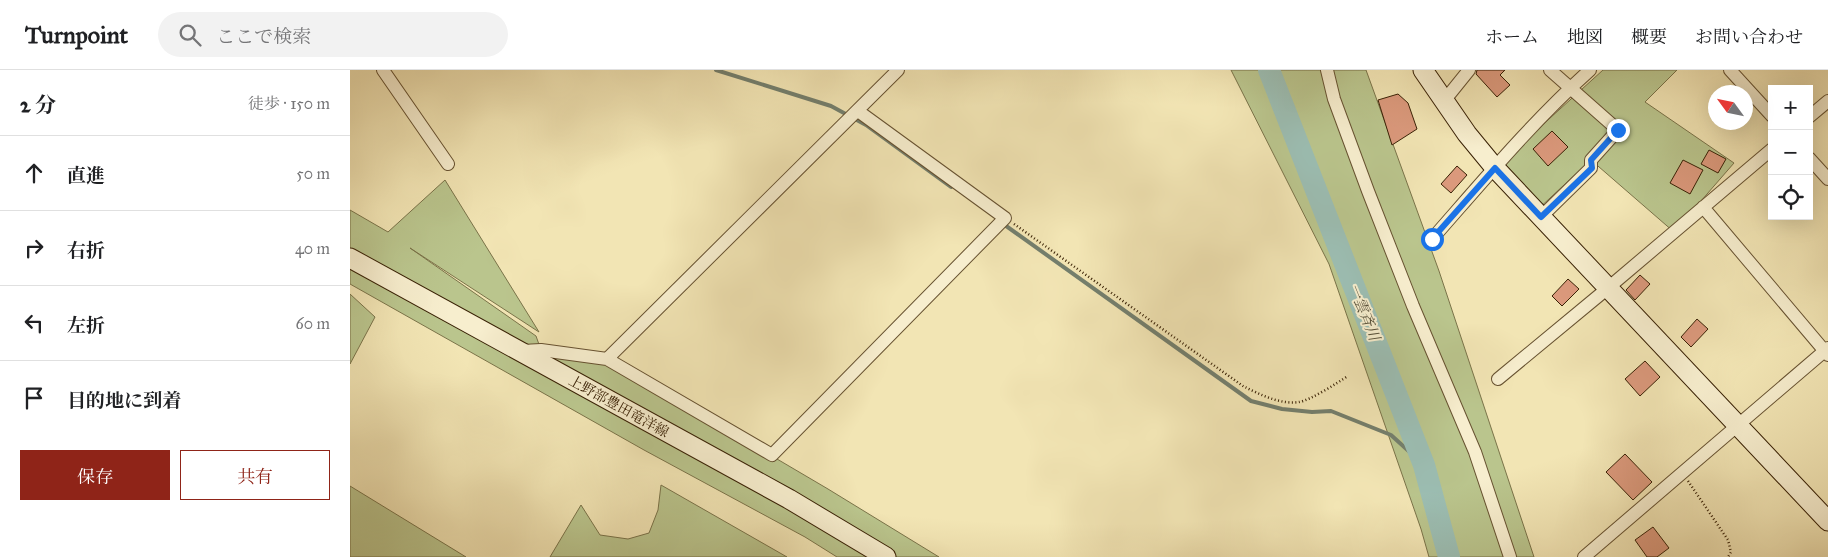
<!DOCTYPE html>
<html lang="ja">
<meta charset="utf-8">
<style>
:root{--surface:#fff;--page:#f2f2f2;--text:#202124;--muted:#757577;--line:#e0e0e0;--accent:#8f2418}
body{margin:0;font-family:"IM FELL Great Primer","Noto Serif JP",serif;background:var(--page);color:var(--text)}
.controls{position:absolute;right:15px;top:15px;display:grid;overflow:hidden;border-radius:0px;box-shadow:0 5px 20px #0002}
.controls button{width:45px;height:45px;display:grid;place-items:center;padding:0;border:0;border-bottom:1px solid var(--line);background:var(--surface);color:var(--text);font:25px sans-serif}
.compass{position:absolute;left:1358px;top:15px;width:45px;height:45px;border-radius:50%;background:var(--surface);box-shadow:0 5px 20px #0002;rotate:303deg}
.stop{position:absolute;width:15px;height:15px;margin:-11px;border:4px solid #1a73e8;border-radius:50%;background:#fff}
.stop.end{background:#1a73e8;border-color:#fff;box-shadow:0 1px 5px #0008}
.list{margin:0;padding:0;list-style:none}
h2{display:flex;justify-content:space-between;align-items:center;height:65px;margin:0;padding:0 20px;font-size:21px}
h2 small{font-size:16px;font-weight:400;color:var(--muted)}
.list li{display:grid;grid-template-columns:32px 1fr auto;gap:15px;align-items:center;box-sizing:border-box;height:75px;padding:0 20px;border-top:1px solid var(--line)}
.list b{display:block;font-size:19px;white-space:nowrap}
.list em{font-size:16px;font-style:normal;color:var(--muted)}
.actions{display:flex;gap:10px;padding:15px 20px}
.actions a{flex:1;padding:11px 0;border:1px solid var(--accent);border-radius:0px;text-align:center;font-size:18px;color:var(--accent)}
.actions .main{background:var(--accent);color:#fff}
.icon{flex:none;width:28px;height:28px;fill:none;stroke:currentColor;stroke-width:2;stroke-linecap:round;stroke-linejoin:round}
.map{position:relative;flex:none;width:1478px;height:487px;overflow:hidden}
header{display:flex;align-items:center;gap:30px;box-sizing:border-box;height:70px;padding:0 25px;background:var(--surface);border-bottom:1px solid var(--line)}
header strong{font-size:24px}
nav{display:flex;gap:28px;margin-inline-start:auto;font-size:18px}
.search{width:350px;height:45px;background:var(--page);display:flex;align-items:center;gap:12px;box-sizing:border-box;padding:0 18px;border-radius:28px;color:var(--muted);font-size:19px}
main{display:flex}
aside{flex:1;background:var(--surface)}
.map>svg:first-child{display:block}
.green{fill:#bac58d;stroke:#7a7349}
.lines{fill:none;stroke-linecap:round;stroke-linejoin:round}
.stream{stroke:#747f6d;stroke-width:4}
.river{stroke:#9cbeb3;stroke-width:22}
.building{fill:#db997c;stroke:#392105}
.street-casing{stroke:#675231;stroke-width:14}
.secondary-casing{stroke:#392105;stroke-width:21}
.path{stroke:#392105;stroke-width:2.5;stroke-dasharray:1 2.5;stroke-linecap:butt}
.street{stroke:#f7eece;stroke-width:12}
.secondary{stroke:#f7eece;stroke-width:19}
.route{stroke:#1a73e8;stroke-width:6}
.labels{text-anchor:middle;stroke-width:4;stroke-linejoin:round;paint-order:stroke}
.street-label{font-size:14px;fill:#392105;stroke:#f7eece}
.water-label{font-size:15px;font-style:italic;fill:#575039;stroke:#f7eece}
</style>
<header>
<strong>Turnpoint</strong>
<div class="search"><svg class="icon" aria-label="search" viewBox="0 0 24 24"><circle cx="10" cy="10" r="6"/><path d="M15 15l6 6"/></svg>ここで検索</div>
<nav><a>ホーム</a><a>地図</a><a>概要</a><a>お問い合わせ</a></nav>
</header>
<main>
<aside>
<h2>2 分<small>徒歩 · 150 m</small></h2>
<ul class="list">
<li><svg class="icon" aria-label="ahead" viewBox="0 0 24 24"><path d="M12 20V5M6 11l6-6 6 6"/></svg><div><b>直進</b></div><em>50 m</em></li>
<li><svg class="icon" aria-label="right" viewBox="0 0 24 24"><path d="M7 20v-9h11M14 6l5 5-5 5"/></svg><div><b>右折</b></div><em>40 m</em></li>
<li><svg class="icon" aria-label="left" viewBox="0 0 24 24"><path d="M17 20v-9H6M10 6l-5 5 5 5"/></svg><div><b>左折</b></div><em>60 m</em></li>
<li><svg class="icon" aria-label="arrive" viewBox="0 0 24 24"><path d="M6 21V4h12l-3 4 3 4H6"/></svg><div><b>目的地に到着</b></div></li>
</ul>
<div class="actions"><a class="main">保存</a><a>共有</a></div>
</aside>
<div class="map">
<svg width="1478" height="487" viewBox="0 0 1478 487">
<rect width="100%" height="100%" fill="#f2e5b4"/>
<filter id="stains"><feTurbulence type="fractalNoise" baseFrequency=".004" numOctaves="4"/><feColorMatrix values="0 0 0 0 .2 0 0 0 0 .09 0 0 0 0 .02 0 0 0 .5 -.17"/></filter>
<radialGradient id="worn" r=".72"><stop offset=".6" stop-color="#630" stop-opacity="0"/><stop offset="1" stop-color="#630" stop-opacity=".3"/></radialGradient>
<!-- green -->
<path class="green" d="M881,0H1016L1089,201L1184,487H1079L1071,459L979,194Z
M1253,0H1327L1295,32L1384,93L1324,162L1241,90L1186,141L1145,98Z
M95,110L189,262L60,178L186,266L191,280L257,289L478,419L589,487H487L455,467L294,380L0,214V140L38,162Z
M0,224L25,247L0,294Z
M311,415L437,487H200L231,435L250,465L278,469L299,463L308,440Z
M0,416L116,487H0Z"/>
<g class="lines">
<!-- stream -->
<path class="stream" d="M366,0L481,36L516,55L601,117
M652,153L901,331L932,339L962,342L981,341L1041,365L1074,395"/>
<!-- river -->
<path class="river" d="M919,0L1074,395L1099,487"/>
</g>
<!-- building -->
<path class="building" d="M1127,0H1155L1150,5L1160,15L1147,27L1126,4Z
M1048,24L1058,33L1067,59L1042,75L1028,30Z
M1202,61L1218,77L1198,96L1183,79Z
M1359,80L1376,89L1368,103L1351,94Z
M1333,90L1353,100L1340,124L1320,113Z
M1107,96L1117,105L1101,123L1091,114Z
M1290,205L1300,214L1285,230L1276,220Z
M1218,209L1229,219L1212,236L1202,226Z
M1347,249L1358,259L1341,277L1331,267Z
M1295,291L1310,307L1290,326L1275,309Z
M1275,384L1302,412L1283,430L1256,402Z
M1303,457L1319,478L1307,487H1297L1285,470Z"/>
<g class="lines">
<!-- street casing -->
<g class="street-casing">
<path id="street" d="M33,0L98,94
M977,0L984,29L1018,121L1063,236L1125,382L1160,487
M1380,0L1422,46
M1094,31L1119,0
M1459,47L1478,31
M1459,88L1478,109
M1353,137L1478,285
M1191,147L1241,98V90L1268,60L1200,0
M1082,169C1133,111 1183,51 1240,0
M172,281L191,280L257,289L422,385L655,148L508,41
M257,289L548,0
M1148,309L1258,218L1422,79
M1234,487L1478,278"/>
</g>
<!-- secondary casing -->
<g class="secondary-casing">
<path id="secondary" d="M1073,0L1117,64L1145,98L1478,451
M0,188L439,429L536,487"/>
</g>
<!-- path -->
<path class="path" d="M664,154L893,316C909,324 930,335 949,332C961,330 987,313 998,306
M1338,411L1378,470L1381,482L1378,487"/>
<!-- street -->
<use href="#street" class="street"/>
<!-- secondary -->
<use href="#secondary" class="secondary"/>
</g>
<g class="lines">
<!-- route -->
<path class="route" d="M1082,169L1145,98L1191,147L1242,98L1241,90L1268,60"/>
</g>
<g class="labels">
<!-- street labels -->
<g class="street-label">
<text transform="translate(269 336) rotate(29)" y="5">上野部豊田竜洋線</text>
</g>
<!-- water labels -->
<g class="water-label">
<text transform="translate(1014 242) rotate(68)" y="5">一雲斉川</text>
</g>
</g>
<rect width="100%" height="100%" filter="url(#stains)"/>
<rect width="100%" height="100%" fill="url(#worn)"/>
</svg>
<div class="controls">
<button>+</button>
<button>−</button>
<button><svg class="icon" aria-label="locate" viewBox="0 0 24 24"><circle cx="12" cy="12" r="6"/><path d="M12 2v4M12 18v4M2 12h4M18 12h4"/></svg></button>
</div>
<svg class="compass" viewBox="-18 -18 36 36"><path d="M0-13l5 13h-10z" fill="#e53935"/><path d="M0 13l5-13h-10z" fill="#757577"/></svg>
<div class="stop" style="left:1082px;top:169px"></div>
<div class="stop end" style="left:1268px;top:60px"></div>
</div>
</main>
